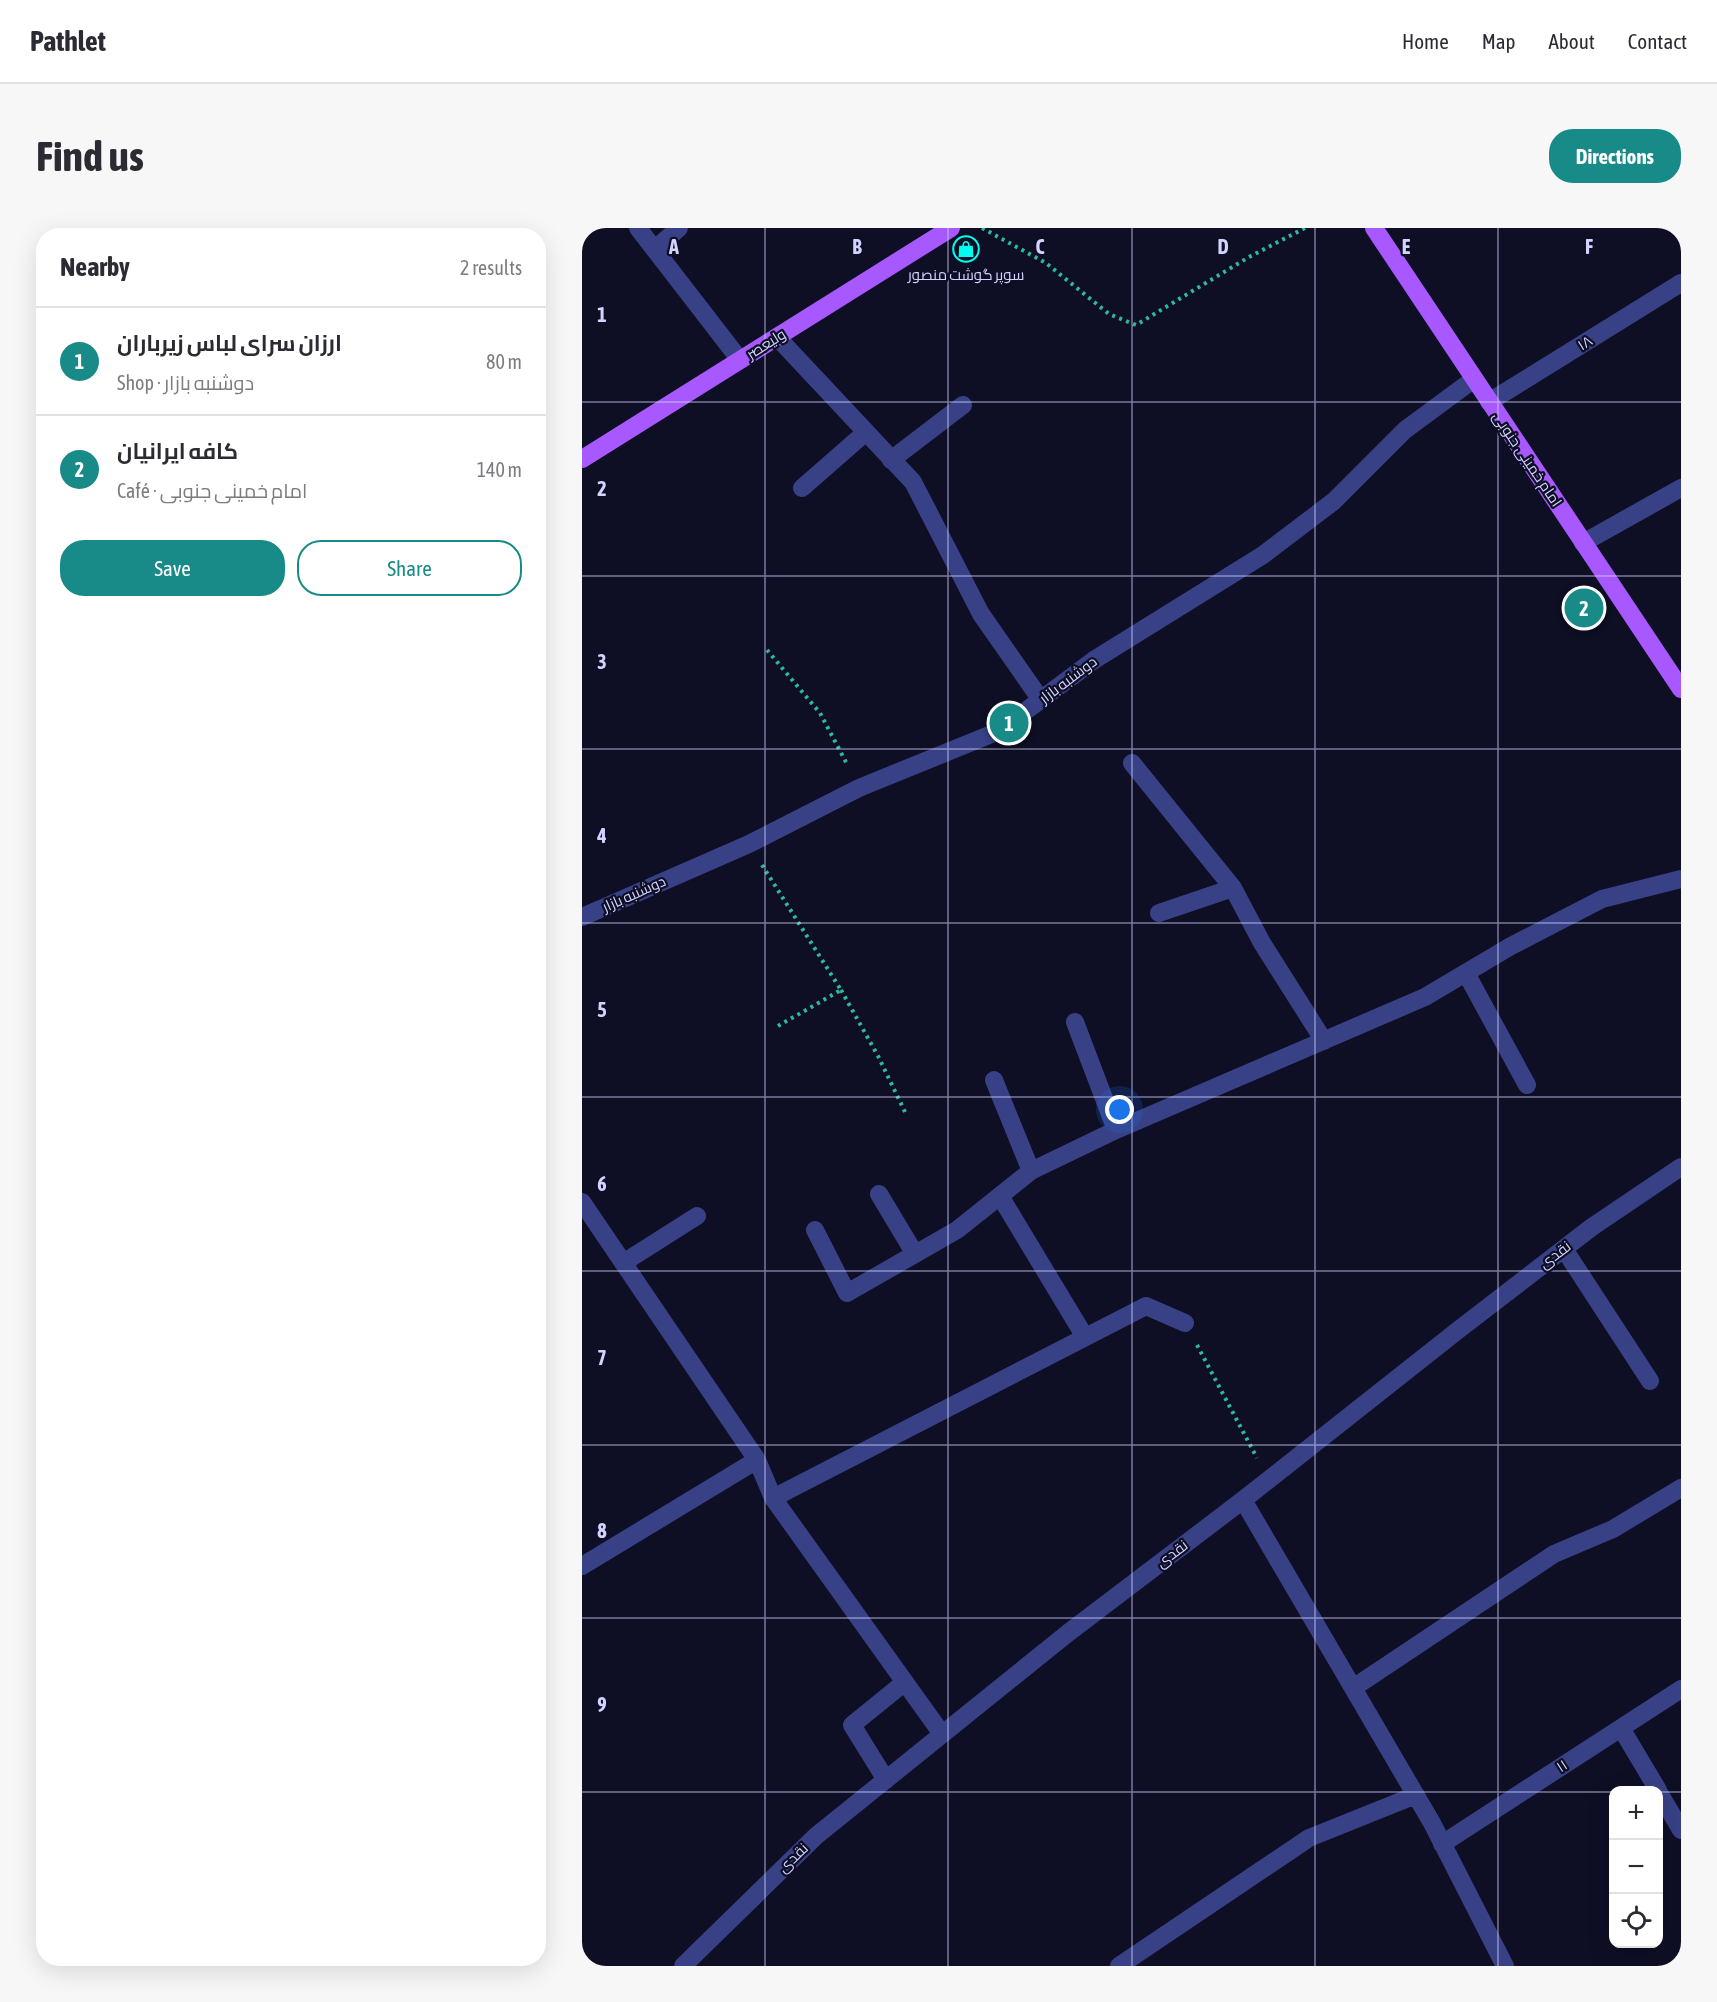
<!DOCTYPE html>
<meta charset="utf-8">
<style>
:root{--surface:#fff;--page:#f7f7f7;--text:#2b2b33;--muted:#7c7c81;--line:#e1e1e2;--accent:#188a88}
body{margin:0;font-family:"Asap Condensed",Cairo,sans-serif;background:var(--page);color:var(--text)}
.controls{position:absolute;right:18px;bottom:18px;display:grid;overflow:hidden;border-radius:12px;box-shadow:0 6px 24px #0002}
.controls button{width:54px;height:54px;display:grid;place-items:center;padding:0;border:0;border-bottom:2px solid var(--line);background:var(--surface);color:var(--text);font:30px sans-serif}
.you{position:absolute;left:538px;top:882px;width:21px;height:21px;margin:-15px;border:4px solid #fff;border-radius:50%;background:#1a73e8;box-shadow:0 0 0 9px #1a73e833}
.badge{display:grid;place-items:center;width:39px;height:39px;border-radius:50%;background:var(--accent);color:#fff;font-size:20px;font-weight:700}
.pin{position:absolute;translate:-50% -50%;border:3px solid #fff;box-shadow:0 2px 6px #0006}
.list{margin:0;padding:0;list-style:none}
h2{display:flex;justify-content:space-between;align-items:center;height:78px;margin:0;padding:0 24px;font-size:26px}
h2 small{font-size:20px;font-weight:400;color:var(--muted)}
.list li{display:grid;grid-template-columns:39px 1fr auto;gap:18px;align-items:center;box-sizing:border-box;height:108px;padding:0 24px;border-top:2px solid var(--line)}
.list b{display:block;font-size:22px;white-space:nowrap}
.list p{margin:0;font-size:20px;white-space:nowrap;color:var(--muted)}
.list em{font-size:20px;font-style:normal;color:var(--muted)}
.actions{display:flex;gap:12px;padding:18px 24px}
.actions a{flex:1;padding:14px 0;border:2px solid var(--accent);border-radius:24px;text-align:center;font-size:21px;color:var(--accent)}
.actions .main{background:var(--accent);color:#fff}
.icon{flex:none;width:33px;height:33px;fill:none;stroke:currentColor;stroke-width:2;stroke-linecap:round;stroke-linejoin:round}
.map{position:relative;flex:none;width:1099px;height:1738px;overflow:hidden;border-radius:24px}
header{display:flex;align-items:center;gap:36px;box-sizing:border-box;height:84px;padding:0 30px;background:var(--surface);border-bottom:2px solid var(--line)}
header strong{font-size:28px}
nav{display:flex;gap:33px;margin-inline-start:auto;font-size:21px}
.intro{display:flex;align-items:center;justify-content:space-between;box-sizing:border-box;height:144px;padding:0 36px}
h1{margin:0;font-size:42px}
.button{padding:15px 27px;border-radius:24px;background:var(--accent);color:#fff;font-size:21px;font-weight:700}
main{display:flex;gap:36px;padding:0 36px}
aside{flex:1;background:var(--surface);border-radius:24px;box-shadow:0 6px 24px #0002}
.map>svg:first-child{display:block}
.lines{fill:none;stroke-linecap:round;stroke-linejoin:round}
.path{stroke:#2cba9b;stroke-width:4;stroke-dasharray:3 4.5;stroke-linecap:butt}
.minor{stroke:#384186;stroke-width:18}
.major{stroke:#a759ff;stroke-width:18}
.grid{fill:none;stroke:#d2d4ff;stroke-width:1.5;stroke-opacity:0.55}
.labels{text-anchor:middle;stroke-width:4.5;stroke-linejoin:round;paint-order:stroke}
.poi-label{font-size:15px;fill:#d2d4ff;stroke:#0e0e25}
.street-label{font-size:15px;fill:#d2d4ff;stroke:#0e0e25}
.grid-label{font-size:20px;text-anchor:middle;font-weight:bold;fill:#d2d4ff;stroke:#0e0e25;stroke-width:4.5;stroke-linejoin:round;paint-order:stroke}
</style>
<header>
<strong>Pathlet</strong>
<nav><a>Home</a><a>Map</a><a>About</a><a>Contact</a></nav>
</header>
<div class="intro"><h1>Find us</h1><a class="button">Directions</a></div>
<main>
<aside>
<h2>Nearby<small>2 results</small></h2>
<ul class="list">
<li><span class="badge">1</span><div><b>ارزان سرای لباس زیرباران</b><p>Shop · دوشنبه بازار</p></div><em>80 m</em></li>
<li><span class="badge">2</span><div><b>کافه ایرانیان</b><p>Café · امام خمینی جنوبی</p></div><em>140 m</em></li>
</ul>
<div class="actions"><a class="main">Save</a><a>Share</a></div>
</aside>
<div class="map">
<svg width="1099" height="1738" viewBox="0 0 1099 1738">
<rect width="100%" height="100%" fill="#0e0e25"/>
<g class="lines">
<!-- path -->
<path class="path" d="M400,0L464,35L527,86L554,97L667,29L723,0
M185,422L238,485L266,538
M180,637L259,762L196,798
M259,762L296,828L323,884
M615,1117L675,1230"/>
<!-- minor -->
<path class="minor" d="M56,0L158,132
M73,21L97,0
M195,109L331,254L399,386L459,472
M907,174L1099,55
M309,232L381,177
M220,260L284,204
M1001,315L1099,260
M550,535L651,660L680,715L742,813
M577,685L651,660
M0,689L167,616L277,560L417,503L512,432L681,327L752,273L823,202L892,151
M884,745L945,857
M493,794L534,902
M412,852L449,943
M297,966L333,1026
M418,968L503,1109
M0,974L175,1232L0,1338
M233,1002L265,1065L375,1002L449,943L534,902L843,769L929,718L1020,671L1099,651
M982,1021L1068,1153
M41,1035L115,988
M175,1232L191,1270L360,1506
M191,1270L564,1078L603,1095
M661,1272L850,1595L923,1738
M771,1460L972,1326L1031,1301L1099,1260
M1039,1500L1076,1562
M304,1552L270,1497L323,1454
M1076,1563L1099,1602
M860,1616L1099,1461
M101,1738L234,1608L486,1405L661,1272L875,1103L1010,999L1099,939
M537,1738L727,1610L834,1567"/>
<!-- major -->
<path class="major" d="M792,0L1099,461
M0,231L369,0"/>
</g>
<!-- grid -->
<path class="grid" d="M183,0V1738M366,0V1738M550,0V1738M733,0V1738M916,0V1738M0,174H1099M0,348H1099M0,521H1099M0,695H1099M0,869H1099M0,1043H1099M0,1217H1099M0,1390H1099M0,1564H1032M1076,1564H1099"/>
<!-- icons -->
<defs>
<g id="shop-ring" transform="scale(1.35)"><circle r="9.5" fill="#0e0e25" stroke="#00fdef" stroke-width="1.5"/><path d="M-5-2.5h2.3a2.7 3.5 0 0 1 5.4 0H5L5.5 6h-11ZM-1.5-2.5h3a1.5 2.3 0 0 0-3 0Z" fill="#00fdef"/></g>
</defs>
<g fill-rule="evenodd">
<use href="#shop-ring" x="384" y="21"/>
</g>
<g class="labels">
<!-- poi labels -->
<g class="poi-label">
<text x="384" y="52">سوپر گوشت منصور</text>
</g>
<!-- street labels -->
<g class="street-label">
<text transform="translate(1003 115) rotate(-32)" y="5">۱۸</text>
<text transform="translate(184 116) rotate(-32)" y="5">ولیعصر</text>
<text transform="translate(945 231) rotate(56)" y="5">امام خمینی جنوبی</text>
<text transform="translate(486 452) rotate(-37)" y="5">دوشنبه بازار</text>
<text transform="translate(52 666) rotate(-24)" y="5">دوشنبه بازار</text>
<text transform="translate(973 1027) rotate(-37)" y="5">نقدی</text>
<text transform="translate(590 1326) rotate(-37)" y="5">نقدی</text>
<text transform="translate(980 1538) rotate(-33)" y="5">۱۱</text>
<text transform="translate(211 1630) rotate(-44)" y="5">نقدی</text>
</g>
</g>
<g class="grid-label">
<text x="92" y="26">A</text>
<text x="275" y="26">B</text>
<text x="458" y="26">C</text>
<text x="641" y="26">D</text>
<text x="824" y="26">E</text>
<text x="1007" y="26">F</text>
<text x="20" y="94">1</text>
<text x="20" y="268">2</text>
<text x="20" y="441">3</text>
<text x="20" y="615">4</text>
<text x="20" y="789">5</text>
<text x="20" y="963">6</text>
<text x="20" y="1137">7</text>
<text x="20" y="1310">8</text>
<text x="20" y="1484">9</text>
</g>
</svg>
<div class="controls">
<button>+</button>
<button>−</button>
<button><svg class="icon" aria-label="locate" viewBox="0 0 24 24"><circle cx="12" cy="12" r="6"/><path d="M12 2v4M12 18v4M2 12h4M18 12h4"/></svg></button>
</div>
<div class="you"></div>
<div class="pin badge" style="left:427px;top:495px">1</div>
<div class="pin badge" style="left:1002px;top:380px">2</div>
</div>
</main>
